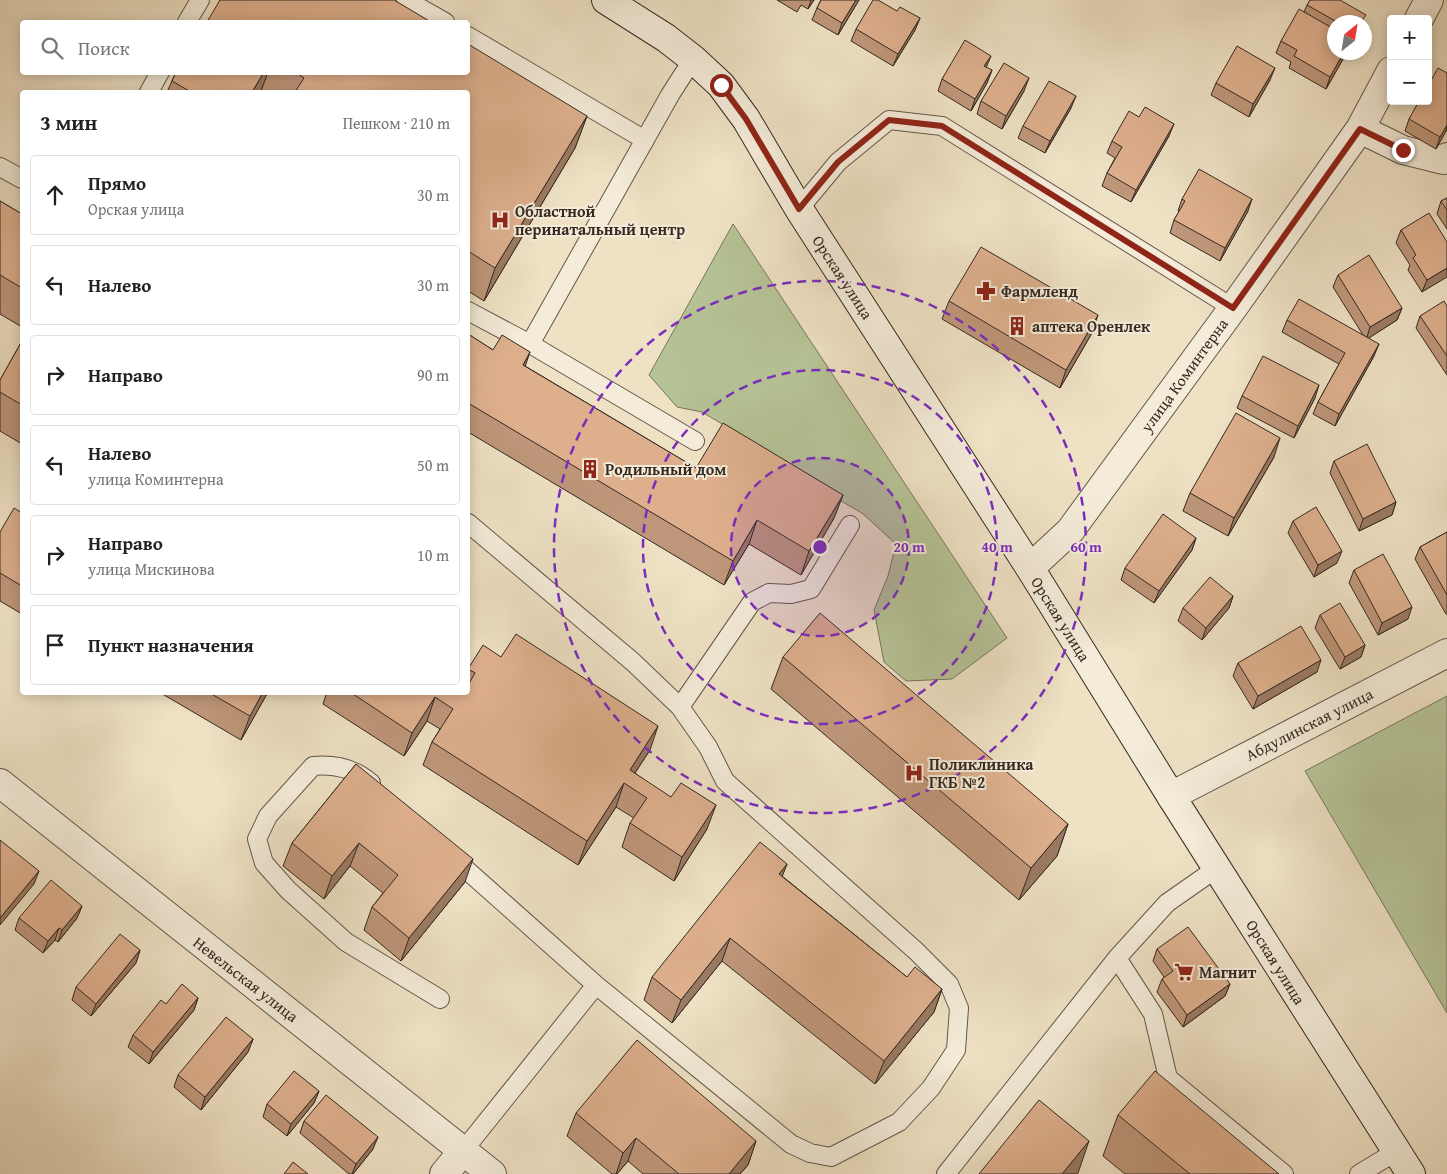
<!DOCTYPE html>
<html lang="ru">
<meta charset="utf-8">
<style>
:root{--surface:#fff;--page:#f6f6f6;--text:#222;--muted:#767676;--line:#e0e0e0}
body{margin:0;font-family:"Gentium Book Plus",serif;background:var(--page);color:var(--text)}
.controls{position:absolute;right:15px;top:15px;display:grid;overflow:hidden;border-radius:5px;box-shadow:0 2px 12px #0003}
.controls button{width:45px;height:45px;display:grid;place-items:center;padding:0;border:0;border-bottom:1px solid var(--line);background:var(--surface);color:var(--text);font:25px sans-serif}
.compass{position:absolute;left:1327px;top:15px;width:45px;height:45px;border-radius:50%;background:var(--surface);box-shadow:0 2px 12px #0003;rotate:30deg}
.stop{position:absolute;width:15px;height:15px;margin:-11px;border:4px solid #8f2418;border-radius:50%;background:#fff}
.stop.end{background:#8f2418;border-color:#fff;box-shadow:0 1px 5px #0008}
.list{margin:0;padding:0;list-style:none}
h2{display:flex;justify-content:space-between;align-items:center;height:65px;margin:0;padding:0 20px;font-size:21px}
h2 small{font-size:16px;font-weight:400;color:var(--muted)}
.list li{display:grid;grid-template-columns:32px 1fr auto;gap:15px;align-items:center;box-sizing:border-box;height:80px;margin:0 10px 10px;padding:0 10px;border:1px solid var(--line);border-radius:5px}
.list b{display:block;font-size:19px;white-space:nowrap}
.list p{margin:0;font-size:16px;white-space:nowrap;color:var(--muted)}
.list em{font-size:16px;font-style:normal;color:var(--muted)}
.icon{flex:none;width:28px;height:28px;fill:none;stroke:currentColor;stroke-width:2;stroke-linecap:round;stroke-linejoin:round}
.map{position:relative;flex:none;width:1447px;height:1174px;overflow:hidden}
.search{position:absolute;background:var(--surface);box-shadow:0 2px 12px #0003;left:20px;top:20px;width:450px;height:55px;display:flex;align-items:center;gap:12px;box-sizing:border-box;padding:0 18px;border-radius:5px;color:var(--muted);font-size:19px}
.panel{position:absolute;background:var(--surface);box-shadow:0 2px 12px #0003;left:20px;top:90px;width:450px;height:605px;border-radius:5px}
.map>svg:first-child{display:block}
.green{fill:#b6c396;stroke:#76765c}
.lines{fill:none;stroke-linecap:round;stroke-linejoin:round}
.service-casing{stroke:#63574a;stroke-width:20}
.minor-casing{stroke:#63574a;stroke-width:30}
.secondary-casing{stroke:#352922;stroke-width:30}
.service{stroke:#f4ecd9;stroke-width:18}
.minor{stroke:#f4ecd9;stroke-width:28}
.secondary{stroke:#f4ecd9;stroke-width:28}
.wall{fill:#be9679;stroke:#352922}
.shaded-wall{fill:#9b7a63;stroke:#352922}
.building{fill:#ddaf8d;stroke:#352922}
.route{stroke:#8f2418;stroke-width:6}
.ring{fill:none;stroke:#7b2cbf;stroke-width:2.5;stroke-dasharray:9 6}
.labels{text-anchor:middle;stroke-width:4;stroke-linejoin:round;paint-order:stroke}
.poi-label{font-size:16px;font-weight:bold;fill:#352922;stroke:#f4ecd9;text-anchor:start}
.street-label{font-size:16px;fill:#352922;stroke:#f4ecd9}
.centre{fill:#7b2cbf;stroke:#f4ecd9;stroke-width:2.5}
.ring-label{font-size:15px;text-anchor:middle;font-weight:bold;fill:#7b2cbf;stroke:#f4ecd9;stroke-width:4;stroke-linejoin:round;paint-order:stroke}
</style>
<div class="map">
<svg width="1447" height="1174" viewBox="0 0 1447 1174">
<rect width="100%" height="100%" fill="#eee1c4"/>
<filter id="stains"><feTurbulence type="fractalNoise" baseFrequency=".004" numOctaves="4"/><feColorMatrix values="0 0 0 0 .2 0 0 0 0 .09 0 0 0 0 .02 0 0 0 .5 -.17"/></filter>
<radialGradient id="worn" r=".72"><stop offset=".6" stop-color="#630" stop-opacity="0"/><stop offset="1" stop-color="#630" stop-opacity=".3"/></radialGradient>
<!-- green -->
<path class="green" d="M733,224L1007,638L952,679L906,681L884,662L874,610L888,576L896,544L862,513L802,479L744,437L702,412L677,407L649,375Z
M1447,696V1013L1305,771Z"/>
<g class="lines">
<!-- service casing -->
<g class="service-casing">
<path id="service" d="M406,0L445,22
M187,22L200,0
M468,36L645,140
M149,92L160,72
M0,167L22,179
M799,209L838,162L889,120L942,126L1233,308
M468,311L530,344L695,441
M530,344L670,95L693,59
M680,707L752,602L769,593L791,594L811,589L850,525
M371,783C354,768 335,764 313,766L268,816L257,839L264,863L288,890L346,942L440,999
M451,856L596,985L791,1144L810,1153L831,1157L899,1122L931,1088L956,1050L959,1008L949,984L916,951L725,781L708,747L680,707L633,662L468,523
M1117,958L1153,1014L1168,1078L1284,1174
M463,1151L596,985
M946,1174L1117,958L1167,903L1217,868
M1359,1174L1397,1151"/>
</g>
<!-- minor casing -->
<g class="minor-casing">
<path id="minor" d="M1419,19L1429,0
M1360,129L1403,150L1443,160L1447,157
M1030,568L1070,531L1233,308L1360,129L1391,71
M0,783L492,1174
M1171,796L1447,653
M444,1174L463,1151"/>
</g>
<!-- secondary casing -->
<g class="secondary-casing">
<path id="secondary" d="M606,0L666,38L693,59L721,85L746,119L799,209L1030,568L1171,796L1411,1174"/>
</g>
<!-- service -->
<use href="#service" class="service"/>
<!-- minor -->
<use href="#minor" class="minor"/>
<!-- secondary -->
<use href="#secondary" class="secondary"/>
</g>
<!-- wall -->
<path class="wall" d="M777,0H814L808,9L801,5L797,12Z
M821,0H859L838,35L812,20L817,8Z
M1307,5L1363,22H1334V52H1347L1326,89L1289,68L1291,62L1276,53L1281,41L1304,12Z
M897,11L920,18L915,30L893,66L851,41L856,29Z
M992,70L987,83L971,111L938,91L942,79Z
M176,72H468L587,116L575,148L484,301L468,291V92H263L261,91L260,92H167L172,81Z
M1447,73V131H1446L1436,149L1405,131L1409,119Z
M1270,80L1249,117L1211,95L1216,83Z
M1024,91L1002,129L977,114L981,101Z
M1071,108L1045,153L1018,138L1023,126Z
M1169,136L1131,202L1102,186L1107,173L1115,158L1107,153L1112,141Z
M1447,198V229L1437,214L1441,201Z
M1182,199L1248,211L1220,261L1170,233L1174,220L1179,212L1178,211Z
M0,201L22,214V327L0,314Z
M1401,230L1447,242L1422,292L1408,270L1410,265L1396,243Z
M1338,275L1402,308L1397,320L1368,338L1374,356L1335,426L1313,414L1318,402L1339,364L1282,332L1287,320L1363,335L1333,287Z
M949,301L1092,333L1060,388L942,319Z
M1447,306V375L1416,328L1420,316Z
M468,334L493,350L525,366L696,468L843,495L834,518L801,575L749,544L724,585L468,432Z
M22,341V444L0,431V380Z
M1242,396L1315,398L1294,438L1237,408Z
M1274,457L1228,536L1183,511L1190,493Z
M1334,461L1396,502L1392,515L1359,531L1330,473Z
M22,513V614L0,601V532Z
M1293,521L1337,563L1314,577L1288,533Z
M1447,532V614H1446L1415,559L1420,547Z
M1196,538L1192,550L1154,603L1121,580L1125,568Z
M1354,570L1408,619L1378,635L1349,583Z
M1233,596L1229,608L1202,640L1178,621L1183,608Z
M1320,615L1365,645L1361,657L1340,669L1315,628Z
M783,657L1068,824L1057,856L1019,900L771,689Z
M1238,663L1317,672L1253,709L1233,676Z
M468,669L650,750L635,773L707,829L674,881L622,847L630,823L634,818L616,807L578,865L423,765L432,742L440,729L427,721L404,756L323,704L327,692H468Z
M159,692H268L241,740Z
M356,764L465,882L401,961L364,930L372,907L383,893L350,866L324,899L283,866L292,843Z
M787,864L782,876L907,977L942,989L934,1012L875,1084L722,961L672,1023L644,1000L652,977Z
M82,906L77,918L58,942L55,940L43,953L15,930L19,918Z
M1157,949L1230,984L1225,996L1183,1027L1157,992L1162,979L1164,977L1153,961Z
M140,950L136,963L91,1016L72,1000L76,987Z
M198,998L194,1010L149,1064L128,1047L133,1035L166,1004Z
M253,1039L248,1052L201,1110L174,1087L178,1075Z
M319,1091L314,1103L287,1136L263,1117L267,1104Z
M576,1113L756,1141L748,1165L740,1174H643L628,1161L617,1174H612L567,1136Z
M1118,1115L1279,1174H1125L1103,1156Z
M304,1121L373,1149L353,1174H349L300,1133Z"/>
<!-- shaded-wall -->
<path class="shaded-wall" d="M811,0H814L808,9Z
M856,0H859L838,35L842,23Z
M920,18L915,30L893,66L898,54Z
M1344,52H1347L1326,89L1330,77Z
M991,56L986,68L984,66Z
M1275,68L1270,80L1249,117L1253,104Z
M992,70L987,83L971,111L975,99Z
M264,72H268L261,91L260,92H252Z
M1029,78L1024,91L1002,129L1006,116Z
M1076,96L1071,108L1045,153L1050,141Z
M587,116L575,148L484,301L495,268Z
M1174,124L1169,136L1131,202L1136,190Z
M1447,125L1446,131L1436,149L1440,137Z
M1252,199L1248,211L1220,261L1225,248Z
M1447,268V277L1422,292L1427,280Z
M1402,308L1397,320L1366,340L1370,327Z
M1098,315L1092,333L1060,388L1066,370Z
M1379,344L1374,356L1335,426L1339,414Z
M530,352L522,376L523,365Z
M1319,385L1315,398L1294,438L1298,426Z
M1280,438L1274,457L1228,536L1234,518Z
M843,495L834,518L801,575L809,551Z
M1396,502L1392,515L1359,531L1363,519Z
M757,520L749,544L724,585L733,561Z
M1196,538L1192,550L1154,603L1159,591Z
M1342,551L1337,563L1314,577L1318,565Z
M1233,596L1229,608L1202,640L1206,628Z
M1412,607L1408,619L1378,635L1382,623Z
M1365,645L1361,657L1340,669L1345,657Z
M1321,660L1317,672L1253,709L1258,696Z
M263,692H268L241,740L250,716Z
M435,697L427,721L404,756L412,733Z
M658,726L650,750L627,785L630,770Z
M624,783L616,807L578,865L587,841Z
M716,805L707,829L674,881L682,857Z
M1068,824L1057,856L1019,900L1031,868Z
M359,843L350,866L324,899L332,876Z
M473,859L465,882L401,961L409,938Z
M787,864L778,887L779,874Z
M39,871L34,884L0,925V918Z
M82,906L77,918L58,942L62,930Z
M59,928L55,940L43,953L48,941Z
M730,938L722,961L672,1023L681,1000Z
M140,950L136,963L91,1016L96,1004Z
M1230,984L1225,996L1183,1027L1187,1015Z
M942,989L934,1012L875,1084L884,1061Z
M198,998L194,1010L149,1064L153,1052Z
M253,1039L248,1052L201,1110L205,1097Z
M319,1091L314,1103L287,1136L291,1124Z
M378,1137L373,1149L353,1174H352L356,1164Z
M636,1138L628,1161L617,1174H616L623,1153Z
M756,1141L748,1165L740,1174H729Z
M1089,1141L1078,1173L1077,1174H1062Z"/>
<!-- building -->
<path class="building" d="M220,0H394L431,22H207Z
M821,0H856L842,23L817,8Z
M873,0H878L897,11L900,7L920,18L898,54L856,29Z
M1310,0H1340L1366,15L1361,22H1337L1307,5Z
M1299,9L1334,29V52H1344L1330,77L1294,56L1297,50L1281,41Z
M965,40L991,56L984,66L992,70L975,99L942,79Z
M468,44L587,116L495,268L468,251V92H295L304,78L295,72H468Z
M1237,46L1275,68L1253,104L1216,83Z
M1004,63L1029,78L1006,116L981,101Z
M1438,68L1447,73V125L1440,137L1409,119L1419,101H1428V86Z
M176,72H264L252,92H191L172,81Z
M1049,81L1076,96L1050,141L1023,126Z
M1145,107L1174,124L1136,190L1107,173L1122,147L1112,141L1129,111L1139,117Z
M1199,169L1252,199L1225,248L1174,220L1185,201L1182,199Z
M1447,198V210L1441,201Z
M0,201L22,214V288L0,275Z
M1429,213L1447,242V268L1427,280L1413,258L1416,255L1401,230Z
M981,247L1098,315L1066,370L949,301Z
M1369,255L1402,308L1370,327L1338,275Z
M1299,299L1379,344L1339,414L1318,402L1345,353L1287,320Z
M1444,301L1447,306V356L1420,316Z
M468,334L493,350L502,335L530,352L523,365L696,468L723,423L843,495L809,551L757,520L733,561L468,403Z
M22,341V405L0,392V380Z
M1263,356L1319,385L1298,426L1242,396Z
M1236,413L1280,438L1234,518L1190,493Z
M1367,444L1396,502L1363,519L1334,461Z
M1316,507L1342,551L1318,565L1293,521Z
M14,508L22,513V586L0,573V532Z
M1163,514L1196,538L1159,591L1125,568Z
M1447,532V595L1420,547Z
M1383,554L1412,607L1382,623L1354,570Z
M1210,577L1233,596L1206,628L1183,608Z
M1340,603L1365,645L1345,657L1320,615Z
M820,613L1068,824L1031,868L783,657Z
M1301,626L1321,660L1258,696L1238,663Z
M516,634L658,726L630,770L671,797L681,783L716,805L682,857L630,823L647,798L624,783L587,841L432,742L453,709L435,697L412,733L350,692H468V685L475,673L468,669L483,645L501,657Z
M208,692H263L250,716Z
M356,764L473,859L409,938L372,907L398,875L359,843L332,876L292,843Z
M0,840L39,871L0,918Z
M760,842L787,864L779,874L907,977L915,967L942,989L884,1061L730,938L681,1000L652,977Z
M51,880L82,906L62,930L59,928L48,941L19,918Z
M1188,927L1230,984L1187,1015L1162,979L1173,971L1157,949Z
M120,934L140,950L96,1004L76,987Z
M182,984L198,998L153,1052L133,1035L161,1000L166,1004Z
M226,1017L253,1039L205,1097L178,1075Z
M637,1040L756,1141L729,1174H679L636,1138L623,1153L576,1113Z
M294,1071L319,1091L291,1124L267,1104Z
M1155,1071L1279,1174H1190L1118,1115Z
M326,1095L378,1137L356,1164L304,1121Z
M1039,1100L1089,1141L1062,1174H979Z
M293,1162L308,1174H284Z"/>
<g class="lines">
<!-- route -->
<path class="route" d="M721,85L746,119L799,209L838,162L889,120L942,126L1233,308L1360,129L1403,150"/>
</g>
<!-- distance rings -->
<circle cx="820" cy="547" r="89" fill="#7b2cbf" fill-opacity=".12"/>
<g class="ring">
<circle cx="820" cy="547" r="89"/>
<circle cx="820" cy="547" r="177"/>
<circle cx="820" cy="547" r="266"/>
</g>
<!-- icons -->
<defs>
<g id="hospital-bare" transform="scale(1.5)"><path d="M-5-5h3v3.5h4V-5h3V5h-3V1.5h-4V5h-3Z" fill="#8f2418" stroke="#f4ecd9" stroke-width="2.5" paint-order="stroke"/></g>
<g id="pharmacy-bare" transform="scale(1.5)"><path d="M-2-6h4v4h4v4h-4v4h-4v-4h-4v-4h4Z" fill="#8f2418" stroke="#f4ecd9" stroke-width="2.5" paint-order="stroke"/></g>
<g id="building-bare" transform="scale(1.5)"><path d="M-4-6H4V6H1V3H-1V6H-4ZM-2.5-4.3h1.7v1.8h-1.7ZM.8-4.3h1.7v1.8H.8ZM-2.5-1h1.7V.8h-1.7ZM.8-1h1.7V.8H.8Z" fill="#8f2418" stroke="#f4ecd9" stroke-width="2.5" paint-order="stroke"/></g>
<g id="supermarket-bare" transform="scale(1.5)"><path d="M-6-5.5h2.5l.6 2H6L4.5 2H-2.5L-4.4-4H-6ZM-1.5 3.2a1.3 1.3 0 1 0 .1 0ZM3 3.2a1.3 1.3 0 1 0 .1 0Z" fill="#8f2418" stroke="#f4ecd9" stroke-width="2.5" paint-order="stroke"/></g>
</defs>
<g fill-rule="evenodd">
<use href="#hospital-bare" x="500" y="220"/>
<use href="#pharmacy-bare" x="986" y="291"/>
<use href="#building-bare" x="1017" y="326"/>
<use href="#building-bare" x="590" y="469"/>
<use href="#hospital-bare" x="914" y="773"/>
<use href="#supermarket-bare" x="1184" y="972"/>
</g>
<g class="labels">
<!-- poi labels -->
<g class="poi-label">
<text x="515" y="217">Областной<tspan x="515" dy="18">перинатальный центр</tspan></text>
<text x="1001" y="297">Фармленд</text>
<text x="1032" y="332">аптека Оренлек</text>
<text x="605" y="475">Родильный дом</text>
<text x="929" y="770">Поликлиника<tspan x="929" dy="18">ГКБ №2</tspan></text>
<text x="1199" y="978">Магнит</text>
</g>
<!-- street labels -->
<g class="street-label">
<text transform="translate(843 277) rotate(57)" y="6">Орская улица</text>
<text transform="translate(1184 375) rotate(-54)" y="6">улица Коминтерна</text>
<text transform="translate(1061 619) rotate(58)" y="6">Орская улица</text>
<text transform="translate(1309 724) rotate(-27)" y="6">Абдулинская улица</text>
<text transform="translate(1276 962) rotate(58)" y="6">Орская улица</text>
<text transform="translate(246 979) rotate(38)" y="6">Невельская улица</text>
</g>
</g>
<circle cx="820" cy="547" r="8" class="centre"/>
<g class="ring-label">
<text x="909" y="552">20 m</text>
<text x="997" y="552">40 m</text>
<text x="1086" y="552">60 m</text>
</g>
<rect width="100%" height="100%" filter="url(#stains)"/>
<rect width="100%" height="100%" fill="url(#worn)"/>
</svg>
<div class="controls">
<button>+</button>
<button>−</button>
</div>
<svg class="compass" viewBox="-18 -18 36 36"><path d="M0-13l5 13h-10z" fill="#e53935"/><path d="M0 13l5-13h-10z" fill="#767676"/></svg>
<div class="stop" style="left:721px;top:85px"></div>
<div class="stop end" style="left:1403px;top:150px"></div>
<div class="search"><svg class="icon" aria-label="search" viewBox="0 0 24 24"><circle cx="10" cy="10" r="6"/><path d="M15 15l6 6"/></svg>Поиск</div>
<section class="panel">
<h2>3 мин<small>Пешком · 210 m</small></h2>
<ul class="list">
<li><svg class="icon" aria-label="ahead" viewBox="0 0 24 24"><path d="M12 20V5M6 11l6-6 6 6"/></svg><div><b>Прямо</b><p>Орская улица</p></div><em>30 m</em></li>
<li><svg class="icon" aria-label="left" viewBox="0 0 24 24"><path d="M17 20v-9H6M10 6l-5 5 5 5"/></svg><div><b>Налево</b></div><em>30 m</em></li>
<li><svg class="icon" aria-label="right" viewBox="0 0 24 24"><path d="M7 20v-9h11M14 6l5 5-5 5"/></svg><div><b>Направо</b></div><em>90 m</em></li>
<li><svg class="icon" aria-label="left" viewBox="0 0 24 24"><path d="M17 20v-9H6M10 6l-5 5 5 5"/></svg><div><b>Налево</b><p>улица Коминтерна</p></div><em>50 m</em></li>
<li><svg class="icon" aria-label="right" viewBox="0 0 24 24"><path d="M7 20v-9h11M14 6l5 5-5 5"/></svg><div><b>Направо</b><p>улица Мискинова</p></div><em>10 m</em></li>
<li><svg class="icon" aria-label="arrive" viewBox="0 0 24 24"><path d="M6 21V4h12l-3 4 3 4H6"/></svg><div><b>Пункт назначения</b></div></li>
</ul>
</section>
</div>
